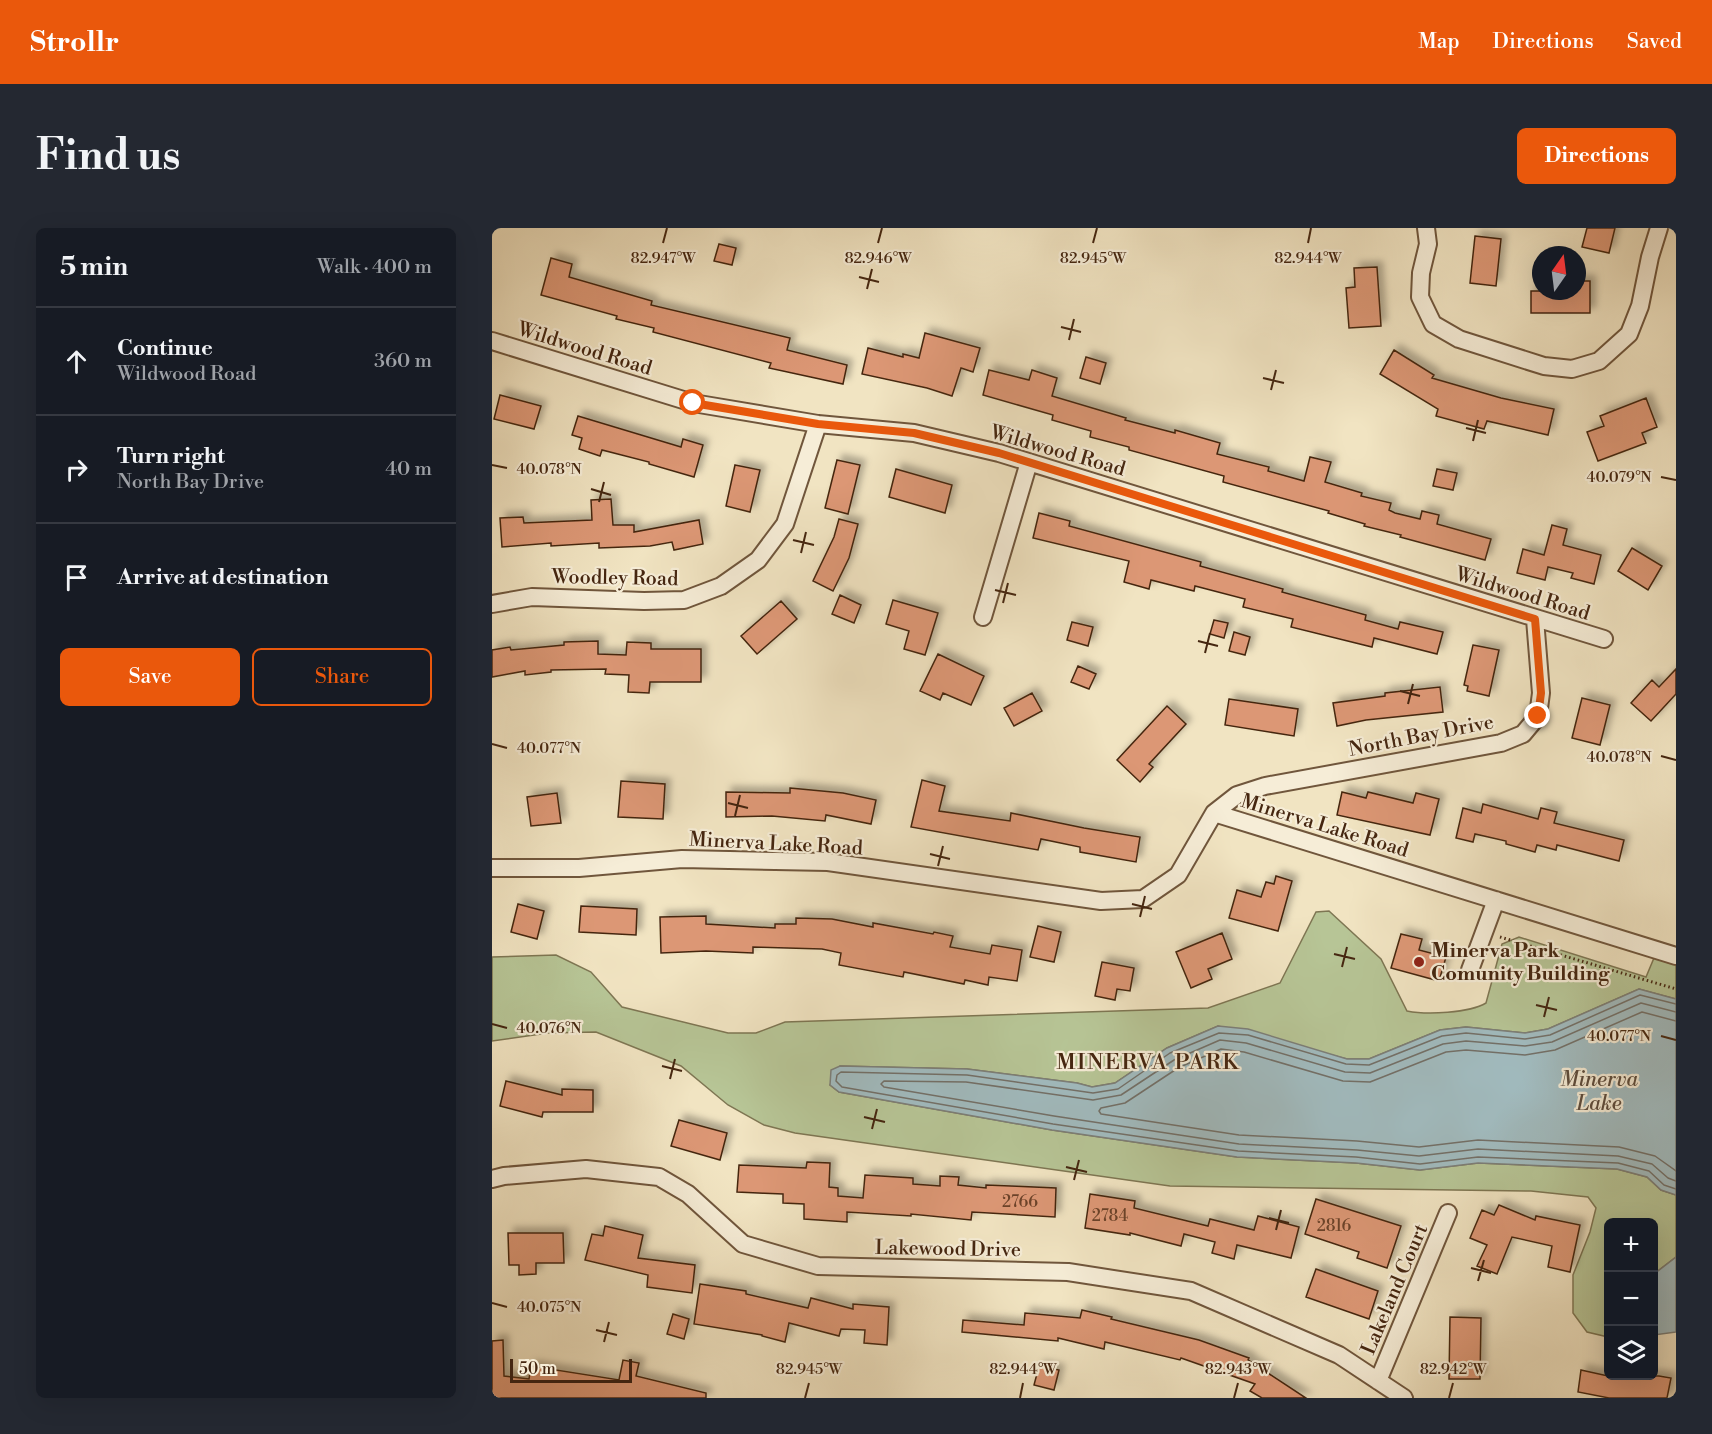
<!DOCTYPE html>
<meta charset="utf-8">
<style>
:root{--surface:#171b24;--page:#242831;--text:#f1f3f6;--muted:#9ea1a6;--line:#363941;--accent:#ea580c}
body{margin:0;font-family:"Libre Bodoni",serif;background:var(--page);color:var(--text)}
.controls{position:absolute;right:18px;bottom:18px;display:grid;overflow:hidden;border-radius:9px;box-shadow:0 6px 24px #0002}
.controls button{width:54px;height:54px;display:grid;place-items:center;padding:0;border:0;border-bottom:2px solid var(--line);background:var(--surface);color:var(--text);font:30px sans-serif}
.compass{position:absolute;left:1040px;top:18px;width:54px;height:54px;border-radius:50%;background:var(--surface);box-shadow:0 6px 24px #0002;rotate:14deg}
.scale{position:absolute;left:18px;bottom:15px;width:122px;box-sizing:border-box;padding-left:6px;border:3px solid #452610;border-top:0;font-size:16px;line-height:21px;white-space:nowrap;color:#452610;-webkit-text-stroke:4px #f6edd7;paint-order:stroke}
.stop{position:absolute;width:18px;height:18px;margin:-14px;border:4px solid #ea580c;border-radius:50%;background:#fff}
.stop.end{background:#ea580c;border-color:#fff;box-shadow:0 2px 6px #0008}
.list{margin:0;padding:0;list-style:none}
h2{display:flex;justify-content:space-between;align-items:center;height:78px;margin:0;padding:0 24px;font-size:26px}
h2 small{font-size:20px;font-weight:400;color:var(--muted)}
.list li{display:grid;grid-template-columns:39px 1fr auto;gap:18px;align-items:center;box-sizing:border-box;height:108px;padding:0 24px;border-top:2px solid var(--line)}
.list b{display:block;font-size:22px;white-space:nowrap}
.list p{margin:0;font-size:20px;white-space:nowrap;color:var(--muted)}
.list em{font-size:20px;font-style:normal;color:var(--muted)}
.actions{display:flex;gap:12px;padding:18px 24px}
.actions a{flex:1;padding:14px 0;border:2px solid var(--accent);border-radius:9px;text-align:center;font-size:21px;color:var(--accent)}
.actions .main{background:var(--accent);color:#fff}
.icon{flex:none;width:33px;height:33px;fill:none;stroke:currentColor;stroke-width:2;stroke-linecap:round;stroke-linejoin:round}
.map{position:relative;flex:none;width:1184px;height:1170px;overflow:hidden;border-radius:9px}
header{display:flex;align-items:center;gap:36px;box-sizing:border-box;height:84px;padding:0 30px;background:var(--accent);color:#fff}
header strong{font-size:28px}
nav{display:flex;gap:33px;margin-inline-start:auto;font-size:21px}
.intro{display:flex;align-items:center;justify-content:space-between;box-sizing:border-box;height:144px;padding:0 36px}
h1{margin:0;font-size:42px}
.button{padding:15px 27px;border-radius:9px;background:var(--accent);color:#fff;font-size:21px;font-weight:700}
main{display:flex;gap:36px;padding:0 36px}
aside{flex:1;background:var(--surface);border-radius:9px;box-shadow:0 6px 24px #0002}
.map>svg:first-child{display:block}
.green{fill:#b7c596;stroke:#7e7653;stroke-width:1.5}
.water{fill:#a1bbbf;stroke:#7c7f79;stroke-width:1.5}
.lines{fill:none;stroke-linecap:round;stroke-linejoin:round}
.shore{stroke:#737068;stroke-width:1.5}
.building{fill:#dc9774;stroke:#452610;stroke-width:1.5;filter:url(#shadow)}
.minor-casing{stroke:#70563c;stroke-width:20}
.path{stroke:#452610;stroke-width:3;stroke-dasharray:1.5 3;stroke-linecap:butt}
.minor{stroke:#f6edd7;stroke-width:16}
.route{stroke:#ea580c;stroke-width:8}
.ticks{fill:none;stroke:#452610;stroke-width:2}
.poi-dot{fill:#8f2418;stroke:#f6edd7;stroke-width:2}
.labels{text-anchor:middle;stroke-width:4.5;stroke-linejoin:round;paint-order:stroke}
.number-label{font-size:16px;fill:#6b4229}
.street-label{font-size:20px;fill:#452610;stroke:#f6edd7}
.poi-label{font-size:20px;font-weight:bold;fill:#452610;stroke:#f6edd7;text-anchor:start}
.water-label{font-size:21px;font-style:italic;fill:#5c4b3c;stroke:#f6edd7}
.quarter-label{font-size:22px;letter-spacing:1.5px;fill:#452610;stroke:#f6edd7}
.ticks-label{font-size:15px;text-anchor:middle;fill:#452610;stroke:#f6edd7;stroke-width:4.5;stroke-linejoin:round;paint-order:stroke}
</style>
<header>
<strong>Strollr</strong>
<nav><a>Map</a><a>Directions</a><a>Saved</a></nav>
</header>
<div class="intro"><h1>Find us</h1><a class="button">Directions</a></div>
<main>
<aside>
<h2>5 min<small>Walk · 400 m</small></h2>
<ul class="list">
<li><svg class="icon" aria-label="ahead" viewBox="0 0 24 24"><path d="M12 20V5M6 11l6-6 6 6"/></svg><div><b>Continue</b><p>Wildwood Road</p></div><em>360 m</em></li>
<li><svg class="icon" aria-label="right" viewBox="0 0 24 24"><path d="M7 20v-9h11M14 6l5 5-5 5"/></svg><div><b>Turn right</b><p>North Bay Drive</p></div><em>40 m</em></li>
<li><svg class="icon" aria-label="arrive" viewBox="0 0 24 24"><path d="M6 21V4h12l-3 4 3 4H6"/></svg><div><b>Arrive at destination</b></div></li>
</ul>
<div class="actions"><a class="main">Save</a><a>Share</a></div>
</aside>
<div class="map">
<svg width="1184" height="1170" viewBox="0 0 1184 1170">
<defs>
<filter id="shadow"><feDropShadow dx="5.5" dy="-5.5" stdDeviation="3" flood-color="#0004"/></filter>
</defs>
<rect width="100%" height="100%" fill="#f1e4c2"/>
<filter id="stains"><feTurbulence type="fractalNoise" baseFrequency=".00333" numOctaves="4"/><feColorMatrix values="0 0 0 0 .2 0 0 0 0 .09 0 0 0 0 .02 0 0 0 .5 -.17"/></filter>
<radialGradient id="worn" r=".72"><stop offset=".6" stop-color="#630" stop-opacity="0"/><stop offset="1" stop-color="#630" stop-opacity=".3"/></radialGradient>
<!-- green -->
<path class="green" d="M837,683L889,731L915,783C935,787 977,785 994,775L1010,716L1027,709L1154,749L1162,730L1184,737V771L1147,761L1056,801L1033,805L974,799L948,802L877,831H855L726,798L675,820L623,855L600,859L585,855L475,841L348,838L338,857L347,864L560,902L745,929L864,935L928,942L986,935L1125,941L1155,949L1169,962L1184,967V1029L1162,1046V994H1116V1109L1095,1104L1081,1085V1047L1098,1004L1104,980L1096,969L1039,963L678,958L303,905L272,897L236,877L189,838L104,804L56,805L0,813V729L64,727L99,744L130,779L236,805H264L293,794L716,780L788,755L824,684Z"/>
<!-- water -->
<path class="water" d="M1147,761L1184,771V967L1169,962L1155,949L1125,941L986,935L928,942L864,935L745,929L560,902L347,864L338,857L339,842L348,838L475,841L585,855L600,859L623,855L675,820L726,798L756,801L855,831H877L948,802L974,799L1033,805L1056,801Z
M1184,1029V1104L1162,1107V1046Z"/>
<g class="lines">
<!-- shore -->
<path class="shore" d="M1184,776L1148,767L1058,807L1033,811L974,805L950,808L877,837L854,836L756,807L727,805L678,825L626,861L601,865L475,847L349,844L345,847L344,853L350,859L561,896L746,923L864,929L928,936L986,929L1126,935L1157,943L1172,957L1184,961
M1184,784L1149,775L1060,814L1033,818L974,813L951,816L878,845L853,844L754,815L728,812L682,832L629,867L601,872L474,854L392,853L389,856L392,859L562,888L747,916L865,922L927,928L986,921L1126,928L1160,936L1176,950L1184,953
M1184,793L1150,784L1063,822L1033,827L974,822L954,824L878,854L851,853L752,824L729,821L686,840L633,875L609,880L607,883L609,886L747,907L865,913L927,919L986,912L1127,919L1163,928L1184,943"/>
</g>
<!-- building -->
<path class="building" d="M1095,0H1123L1117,25L1090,19Z
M983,8L1009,11L1004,58L978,55Z
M227,16L244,20L240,37L222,33Z
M59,30L80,36L77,49L160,73L159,77L298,110L295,122L355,137L351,156L277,140L279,135L161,104L162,100L124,91L125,88L49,67Z
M885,39L889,98L857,100L854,60L863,59L862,40Z
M1085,53H1098V85H1039V63H1085Z
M433,105L488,120L481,144L469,140L460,168L435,160L370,146L376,120L411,129V126L427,130Z
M902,122L942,147L940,150L1009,170L1062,181L1056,207L995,193L992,201L944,188L946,181L888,146Z
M594,129L614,135L608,156L588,150Z
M497,142L537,152L540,142L565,150L560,168L634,190L633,192L683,205V202L728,215L725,226L777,239L776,243L812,253L818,229L839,234L833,254L870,265L869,268L899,275L897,282L903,285L928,291L930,283L947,287L945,296L999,311L993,332L908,309L909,307L872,298L873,296L836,285L837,283L731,254L732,248L637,222V219L598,209L599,203L560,192L561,187L491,167Z
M8,167L49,178L42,201L2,191Z
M1154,170L1165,199L1150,205L1154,215L1106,233L1095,204L1112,198L1108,188Z
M86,188L189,219L191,211L211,217L202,249L157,236V234L110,222L108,228L87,221L90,210L80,207Z
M345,232L368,237L356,286L333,280Z
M243,237L268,242L258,284L234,278Z
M404,241L460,257L453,285L397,269Z
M945,241L965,245L961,262L941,258Z
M119,271L121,297H142V304L207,292L211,316L182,322L180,314L158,318L107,320V315L59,318V315L10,319L8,290L31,289L32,295L100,292L99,272Z
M547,285L578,293L577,298L709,334L708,338L791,361L790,364L874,387L873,392L906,401L908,394L951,404L945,426L882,410L880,419L799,399L801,391L751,379L753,371L703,358L702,363L659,352L657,361L632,354L637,333L541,310Z
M347,291L366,296L357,330L341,363L321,353L342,309Z
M1060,297L1075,301L1071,317L1109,327L1102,356L1079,350L1081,345L1056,339L1053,352L1025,345L1031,321L1052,327Z
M1140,320L1170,338L1156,362L1126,343Z
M348,367L369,377L362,395L340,386Z
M401,372L446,385L433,427L412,421L417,403L394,396Z
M289,373L305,391L265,426L249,408Z
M722,392L736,395L732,410L718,406Z
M580,394L601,399L596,418L575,412Z
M742,404L758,409L753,427L737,423Z
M106,413V426L134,427L135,414L159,415V421H209V454H158L157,465L136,464L137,447L113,446L114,441L59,442V444L33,447V443L0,449V422L18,419L19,422L72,417V414Z
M981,417L1007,422L997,468L975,463L976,458L972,457Z
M446,426L492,448L479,477L451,465L448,472L428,463Z
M586,438L604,446L597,461L579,454Z
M1184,441V466L1159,493L1139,475L1160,452L1167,459Z
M948,459L951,484L874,492L845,498L841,475L893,468V465Z
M540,465L550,483L522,498L512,480Z
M1090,470L1118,477L1108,517L1080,510Z
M737,471L806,481L802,508L733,497Z
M675,478L694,496L657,536L661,539L648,554L625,532Z
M430,552L453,558L447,583L518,593L519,585L592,600L648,609L644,634L588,624V619L549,611L546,622L419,599Z
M129,553L173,556L171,591L126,589Z
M298,560L351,565L384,572L379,596L334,587L333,593L280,588L234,589V564L298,565Z
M850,564L874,570L876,564L921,575L924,565L947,571L938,607L845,587Z
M65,565L69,595L39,598L35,569Z
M991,576L1046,591L1049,580L1065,584L1062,595L1132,612L1127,633L1065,617L1064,622L1045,617L1043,624L1014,616V613L983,606L981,614L964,610L971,580L989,585Z
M784,648L800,653L786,703L737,690L745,662L769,669L774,654L782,656Z
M26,676L52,683L45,711L19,704Z
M89,678L145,681L144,707L87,704Z
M214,688V696L283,700V696H304V690L340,691L381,699V695L441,706L442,704L461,708L458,719L498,726L500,717L530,722L525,753L497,749L496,757L473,752L472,756L412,744L411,749L347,737L349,725L330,721L261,719V725L214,723L169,725L168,689Z
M546,698L569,704L562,734L538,729Z
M730,705L740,731L716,741L720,751L699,760L684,724Z
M909,706L930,711L927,722L954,729L947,753L899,740Z
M610,734L642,740L638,763L625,761L623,772L603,768Z
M14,853L70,867V861L101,862V884H51L50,889L8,878Z
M187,892L235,905L228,932L179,918Z
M315,934L338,935L337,959L346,960V968L371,970L373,947L421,950V956L448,958V948L467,949L466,957L494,960V957L564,960L563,989L480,984L479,992L419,986V988L355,984V994L312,991V976L291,975V966L245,964L247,937L314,940Z
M598,966L643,973L642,980L716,998L718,991L762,1002L766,988L807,999L799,1030L745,1017L742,1031L720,1025L723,1014L692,1006L689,1018L638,1005V1007L593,1000Z
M824,971L909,998L895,1040L865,1030L867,1024L813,1006Z
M1007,977L1043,992L1044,988L1088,997L1078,1044L1056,1039L1060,1018L1020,1009L1005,1046L985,1038L995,1017L978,1010L990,982L1002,987Z
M113,998L151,1007L146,1030L203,1037L200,1065L155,1059L156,1047L93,1032L100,1006L111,1008Z
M16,1005H71L72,1035H44V1046L27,1047V1037H17Z
M824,1041L886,1063L877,1091L814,1069Z
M208,1056L254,1063V1066L316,1080L319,1070L361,1081V1076L397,1079L395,1117L372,1115L373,1102L349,1101L347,1108L297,1095L293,1114L270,1108V1107L202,1096Z
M590,1082L620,1089L619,1091L707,1112L757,1130L756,1132L814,1170H770L758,1163L763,1156L689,1130L688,1132L613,1114L612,1121L566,1110V1113L470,1104L471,1092L532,1097L533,1085L588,1090Z
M181,1086L197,1091L192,1111L175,1106Z
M958,1089L989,1090L988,1151H957Z
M11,1112L12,1148L37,1151L39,1138L127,1152L131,1132L147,1135L144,1148L214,1165V1170H0V1113Z
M547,1138L567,1142L562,1162L542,1157Z
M1089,1142L1116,1148H1167L1179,1150L1175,1170H1117L1086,1164Z"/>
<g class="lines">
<!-- minor casing -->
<g class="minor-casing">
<path id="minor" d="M934,0L936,16L929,45L928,69L941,96L967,111L1052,138L1080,141L1107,133L1137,106L1148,78L1158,29L1167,0
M0,113L201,175L326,196L422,205L507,225L1112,411
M0,376L40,369L152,373L192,372L229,358L266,332L293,296L326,196
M491,389L537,234
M722,585L1184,728
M0,640H87L190,631L336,634L609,673L651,671L686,647L722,585L745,567L773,558L1009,515L1031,506L1046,488L1049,465L1043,391
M978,742L1004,672
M0,951L12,948L94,941L167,949L196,966L251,1016L326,1038L576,1044L699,1063L847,1127L912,1170
M886,1153L956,985"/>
</g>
<!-- path -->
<path class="path" d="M1008,709L1184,761"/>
<!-- minor -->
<use href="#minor" class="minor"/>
</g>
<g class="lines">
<!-- route -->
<path class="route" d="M201,175L326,196L422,205L507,225L1043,391L1049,465L1046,488"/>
</g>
<!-- ticks -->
<path class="ticks" d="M171,15L175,0M386,15L390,0M601,15L605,0M816,15L819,0M367,49L387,54M375,61L380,41M569,99L589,104M577,112L582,91M771,150L792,155M779,162L784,142M974,200L994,205M981,213L986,192M0,237L15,240M1169,249L1184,252M99,261L119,267M107,274L112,254M301,312L322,317M309,325L314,304M503,362L524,367M511,375L516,355M706,413L726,418M713,425L718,405M908,463L928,468M916,476L921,456M0,516L15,520M1169,528L1184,532M236,575L256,580M243,588L248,567M438,626L458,631M446,638L451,618M640,676L660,681M648,689L653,668M842,726L863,731M850,739L855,719M1044,777L1065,782M1052,789L1057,769M0,796L15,800M1169,808L1184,812M170,838L190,843M178,851L183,831M372,889L393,894M380,901L385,881M574,939L595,944M582,952L587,932M777,990L797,995M784,1002L789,982M979,1040L999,1045M986,1053L992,1032M0,1075L15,1079M104,1102L125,1107M112,1114L117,1094M313,1170L317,1155M528,1170L531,1155M742,1170L746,1155M957,1170L961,1155"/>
<!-- markers -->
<circle class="poi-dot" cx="927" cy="734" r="6"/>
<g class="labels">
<!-- number labels -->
<g class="number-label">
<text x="528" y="979">2766</text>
<text x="618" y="993">2784</text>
<text x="842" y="1003">2816</text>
</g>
<!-- street labels -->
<g class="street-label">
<text transform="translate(93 120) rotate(17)" y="7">Wildwood Road</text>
<text transform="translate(566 222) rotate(16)" y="7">Wildwood Road</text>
<text transform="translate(123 349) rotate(1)" y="7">Woodley Road</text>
<text transform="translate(1031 365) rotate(17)" y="7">Wildwood Road</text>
<text transform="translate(929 507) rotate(-11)" y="7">North Bay Drive</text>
<text transform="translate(833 597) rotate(17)" y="7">Minerva Lake Road</text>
<text transform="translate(284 615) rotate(3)" y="7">Minerva Lake Road</text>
<text transform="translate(456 1020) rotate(1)" y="7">Lakewood Drive</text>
<text transform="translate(902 1061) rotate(-67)" y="7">Lakeland Court</text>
</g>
<!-- poi labels -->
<g class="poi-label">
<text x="939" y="729">Minerva Park<tspan x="939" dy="23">Comunity Building</tspan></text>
</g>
<!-- water labels -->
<g class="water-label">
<text x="1107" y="858">Minerva<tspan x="1107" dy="24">Lake</tspan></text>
</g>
<!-- quarter labels -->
<g class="quarter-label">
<text x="656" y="841">MINERVA PARK</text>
</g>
</g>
<g class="ticks-label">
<text x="171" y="35">82.947°W</text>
<text x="386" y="35">82.946°W</text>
<text x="601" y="35">82.945°W</text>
<text x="816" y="35">82.944°W</text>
<text x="57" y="246">40.078°N</text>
<text x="1127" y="254">40.079°N</text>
<text x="57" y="525">40.077°N</text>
<text x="1127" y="534">40.078°N</text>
<text x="57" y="805">40.076°N</text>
<text x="1127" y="813">40.077°N</text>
<text x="57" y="1084">40.075°N</text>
<text x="317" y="1146">82.945°W</text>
<text x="531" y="1146">82.944°W</text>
<text x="746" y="1146">82.943°W</text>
<text x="961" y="1146">82.942°W</text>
</g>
<rect width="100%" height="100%" filter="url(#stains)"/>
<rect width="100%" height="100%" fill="url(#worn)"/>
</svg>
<div class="controls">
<button>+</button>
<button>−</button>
<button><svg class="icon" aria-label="layers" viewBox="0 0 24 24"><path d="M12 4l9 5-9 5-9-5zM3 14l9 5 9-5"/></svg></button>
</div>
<svg class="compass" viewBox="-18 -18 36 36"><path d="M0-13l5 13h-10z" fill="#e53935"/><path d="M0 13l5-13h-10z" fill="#9ea1a6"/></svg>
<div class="scale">50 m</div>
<div class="stop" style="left:201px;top:175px"></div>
<div class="stop end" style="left:1046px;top:488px"></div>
</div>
</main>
